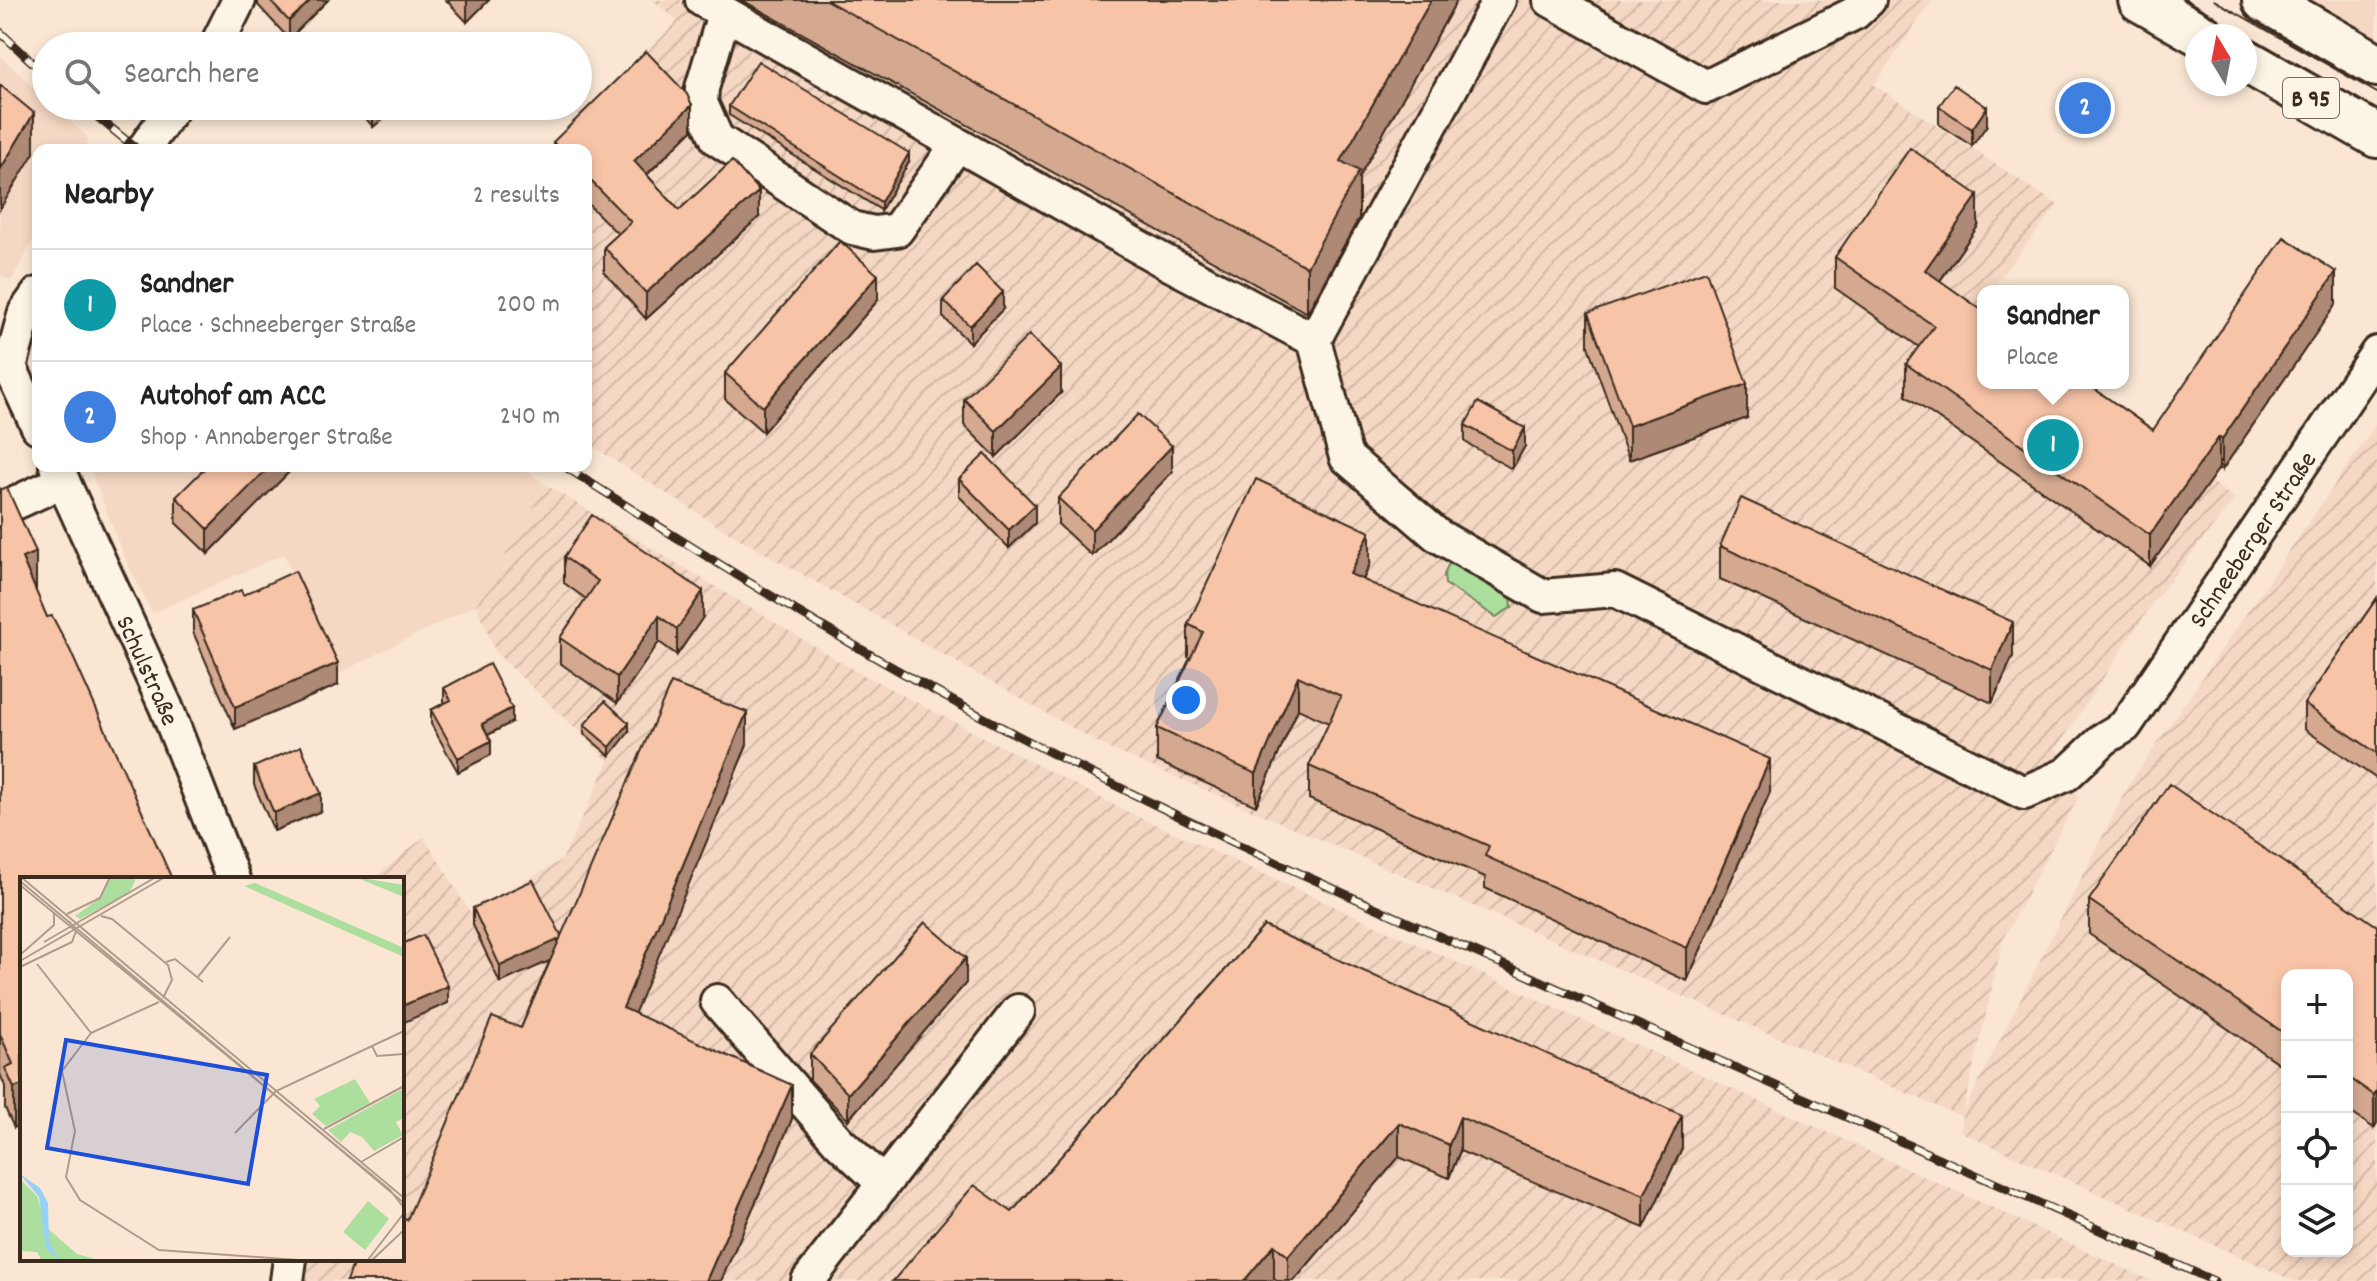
<!DOCTYPE html>
<meta charset="utf-8">
<style>
:root{--surface:#fff;--page:#f2f2f2;--text:#222;--muted:#767676;--line:#e0e0e0;--accent:#3b2a1e}
body{margin:0;font-family:Dekko,sans-serif;background:var(--page);color:var(--text)}
.controls{position:absolute;right:24px;bottom:24px;display:grid;overflow:hidden;border-radius:16px;box-shadow:0 4px 12px #0003}
.controls button{width:72px;height:72px;display:grid;place-items:center;padding:0;border:0;border-bottom:2px solid var(--line);background:var(--surface);color:var(--text);font:40px sans-serif}
.compass{position:absolute;left:2185px;top:24px;width:72px;height:72px;border-radius:50%;background:var(--surface);box-shadow:0 4px 12px #0003;rotate:350deg}
.you{position:absolute;left:1186px;top:700px;width:28px;height:28px;margin:-20px;border:6px solid #fff;border-radius:50%;background:#1a73e8;box-shadow:0 0 0 12px #1a73e833}
.badge{display:grid;place-items:center;width:52px;height:52px;border-radius:50%;background:var(--accent);color:#fff;font-size:26px;font-weight:700}
.pin{position:absolute;translate:-50% -50%;border:4px solid #fff;box-shadow:0 2px 8px #0006}
.popup{position:absolute;left:1977px;top:285px;width:152px;height:104px;box-sizing:border-box;display:grid;place-content:center;border-radius:16px;background:var(--surface);filter:drop-shadow(0 2px 6px #0005);font-size:26px;white-space:nowrap;color:var(--muted)}
.popup b{font-size:30px;color:var(--text)}
.popup::after{content:'';position:absolute;left:50%;top:100%;margin-left:-16px;border:16px solid transparent;border-top-color:var(--surface)}
.list{margin:0;padding:0;list-style:none}
h2{display:flex;justify-content:space-between;align-items:center;height:104px;margin:0;padding:0 32px;font-size:34px}
h2 small{font-size:26px;font-weight:400;color:var(--muted)}
.list li{display:grid;grid-template-columns:52px 1fr auto;gap:24px;align-items:center;box-sizing:border-box;height:112px;padding:0 32px;border-top:2px solid var(--line)}
.list b{display:block;font-size:30px;white-space:nowrap}
.list p{margin:0;font-size:26px;white-space:nowrap;color:var(--muted)}
.list em{font-size:26px;font-style:normal;color:var(--muted)}
.icon{flex:none;width:44px;height:44px;fill:none;stroke:currentColor;stroke-width:2;stroke-linecap:round;stroke-linejoin:round}
.map{position:relative;flex:none;width:2377px;height:1281px;overflow:hidden}
.search{position:absolute;background:var(--surface);box-shadow:0 4px 12px #0003;left:32px;top:32px;width:560px;height:88px;display:flex;align-items:center;gap:20px;box-sizing:border-box;padding:0 28px;border-radius:44px;color:var(--muted);font-size:30px}
.panel{position:absolute;background:var(--surface);box-shadow:0 4px 12px #0003;left:32px;top:144px;width:560px;height:328px;border-radius:16px}
.map>svg:first-child{display:block}
.built{fill:#f5d8c3}
.industrial{fill:url(#industrial-furrows);fill-rule:evenodd}
.grass{fill:#acde9e;stroke:#74845e;stroke-width:2}
.lines{fill:none;stroke-linecap:round;stroke-linejoin:round}
.minor-casing{stroke:#3b2a1e;stroke-width:38}
.major-casing{stroke:#3b2a1e;stroke-width:48}
.minor{stroke:#fcf5e5;stroke-width:32}
.major{stroke:#fcf5e5;stroke-width:42}
.tram{stroke:#3b2a1e;stroke-width:2}
.rail-casing{stroke:#3b2a1e;stroke-width:9}
.rail{stroke:#fcf5e5;stroke-width:6;stroke-dasharray:18;stroke-linecap:butt}
.wall{fill:#d4a990;stroke:#3b2a1e;stroke-width:2}
.shaded-wall{fill:#ad8976;stroke:#3b2a1e;stroke-width:2}
.building{fill:#f7c4a8;stroke:#3b2a1e;stroke-width:2}
.labels{text-anchor:middle;stroke-width:7;stroke-linejoin:round;paint-order:stroke}
.shield{fill:#fcf5e5;stroke:#75675a;stroke-width:2}
.shield-label{font-size:24px;font-weight:bold;fill:#3b2a1e}
.street-label{font-size:26px;fill:#3b2a1e;stroke:#fcf5e5}
.inset-road{fill:none;stroke:#ae9b8b;stroke-width:2}
.view{fill:#1d4ed8;fill-opacity:0.15;stroke:#1d4ed8;stroke-width:4}
.inset-edge{fill:none;stroke:#3b2a1e;stroke-width:4}
</style>
<div class="map">
<svg width="2377" height="1281" viewBox="0 0 2377 1281">
<defs>
<pattern id="industrial-furrows" width="10" height="10" patternUnits="userSpaceOnUse" patternTransform="scale(2)"><rect width="10" height="10" fill="#f5d8c3"/><path d="M-1 1l2-2M0 10L10 0M9 11l2-2" fill="none" stroke="#d3baa7"/></pattern>
</defs>
<rect width="100%" height="100%" fill="#fae6d3"/>
<filter id="ink" filterUnits="userSpaceOnUse"><feTurbulence type="fractalNoise" baseFrequency=".0125" numOctaves="2"/><feDisplacementMap in="SourceGraphic" scale="16" xChannelSelector="R" yChannelSelector="G"/><feConvolveMatrix kernelMatrix="1 2 1 2 8 2 1 2 1" color-interpolation-filters="sRGB"/></filter>
<g filter="url(#ink)">
<!-- built -->
<path class="built" d="M2264,0H2377V65Z
M0,56L46,99V106H53L89,139L83,150H38V232L11,281L0,274Z
M89,466H520L546,485L476,605L337,674L284,554L152,613L125,558Z"/>
<!-- industrial -->
<path class="industrial" d="M653,0H1932L1874,85L2058,205L1989,291H1983V299L1974,309L1983,383H2075L2235,499L2154,601L2057,748L2078,798L2003,939L1963,1113L2128,786L2377,423V1281H2294L1961,1132L1962,1117L1106,747L719,527L586,442V150H548L678,21ZM2287,975H2347V1251H2287Z
M546,485L854,670L1124,810L2152,1281H301L303,1259H402V879H373L424,837L470,912L562,860L609,761L496,653L476,605Z"/>
<!-- grass -->
<path class="grass" d="M1456,561L1511,596L1512,607L1496,617L1445,584L1444,575L1448,565Z"/>
<g class="lines">
<!-- minor casing -->
<g class="minor-casing">
<g id="minor">
<path d="M702,0L1162,260L1314,340"/>
<path id="s1" d="M1499,0L1314,340L1346,457L1437,535L1543,596L1615,590L2024,793L2067,774L2105,738L2125,726L2377,353"/>
<path d="M1550,0L1706,87L1855,13L1869,0"/>
<path d="M724,14L702,88L701,103L717,139L852,228L874,233L897,230L957,145"/>
<path d="M216,46L239,0"/>
<path d="M143,150L174,106"/>
<path d="M38,294L25,312L10,367L38,427"/>
<path id="s2" d="M56,466L166,707L233,879"/>
<path d="M0,510L63,481"/>
<path d="M717,1001L838,1141L882,1182"/>
<path d="M287,1281L290,1259"/>
<path d="M808,1281L1018,1011"/>
</g>
</g>
<!-- major casing -->
<g class="major-casing">
<path id="major" d="M2140,0L2203,36
M2264,0L2377,65
M2245,60L2377,136"/>
</g>
<!-- minor -->
<use href="#minor" class="minor"/>
<!-- major -->
<use href="#major" class="major"/>
<!-- tram -->
<path class="tram" d="M2183,0L2377,110
M2214,0L2377,93"/>
<!-- rail casing -->
<g class="rail-casing">
<path id="rail" d="M0,32L46,75
M84,106L138,150
M564,466C717,564 872,661 1034,744C1215,838 1402,920 1588,1002C1797,1095 2006,1188 2214,1281"/>
</g>
<!-- rail -->
<use href="#rail" class="rail"/>
</g>
<!-- wall -->
<path class="wall" d="M258,0H328L289,39L258,5Z
M446,0H489L467,22Z
M742,0H1457L1359,177V218L1307,313Z
M356,106H399L373,127Z
M729,106L909,162L881,210L729,115Z
M1939,106L1987,125L1972,146L1939,124Z
M692,130L647,175L679,210L759,217L646,319L604,272V247L618,234L586,202V150H553V142Z
M1978,226L1940,281L2153,430L2336,304L2222,470L2219,468L2150,566L1906,396V364L1919,347L1835,288V257Z
M878,300L763,432L725,399V373Z
M943,300L1003,309L970,343L943,317Z
M1588,313L1747,418L1629,460L1588,346Z
M1061,393L996,457L964,425V399Z
M1465,425L1525,446L1512,469L1465,442Z
M295,466L208,554L176,523V497Z
M1172,472L1092,556L1058,524V498Z
M959,479L1035,523L1009,548L959,496Z
M0,489L36,552L14,1128L5,1108V1086L0,1074Z
M1720,546L2013,656L1992,703L1720,579Z
M564,557L703,617L677,655L659,642L617,703L560,663V638L586,599L564,583Z
M1370,564L1363,580L1770,792L1687,981L1485,888V877L1309,799V766L1329,723L1298,709L1256,806L1157,761V728L1190,658L1188,657V624Z
M2377,598V779L2304,729V704Z
M193,610L338,685L235,729L193,632Z
M444,688L512,722L488,735L491,755L458,772L431,724V710L444,703Z
M584,725L629,732L610,756L584,734Z
M747,745L634,1013L792,1119L721,1281H347L407,1220L521,1028L550,960L500,983L473,925V908L561,935Z
M254,767L321,811L274,831L254,785Z
M2089,900L2377,926V1123L2374,1128L2347,1110V975H2287V1069L2089,934Z
M1264,926L1682,1148L1644,1228L1460,1151L1449,1178L1399,1157L1294,1281H1277L1274,1279L1271,1281H893L1012,1212Z
M966,983L848,1120L810,1080V1054Z"/>
<!-- shaded-wall -->
<path class="shaded-wall" d="M311,0H328L289,39V21Z
M467,0H489L467,22Z
M1431,0H1457L1359,177V218L1307,313V267L1341,161Z
M692,105V130L634,187V161Z
M378,106H399L373,127V110Z
M1987,107V125L1972,146V129Z
M34,113V153L0,209V170Z
M909,153V162L881,210V202Z
M759,191V217L646,319V293Z
M1978,195V226L1925,302V270Z
M2336,272V304L2222,470V439Z
M878,275V300L763,432V407Z
M1003,292V309L970,343V326Z
M1061,367V393L996,457V431Z
M1747,384V418L1629,460V426Z
M1525,428V446L1512,469V451Z
M2219,437V468L2150,566V535Z
M1172,446V472L1092,556V530Z
M270,466H295L208,554V529Z
M1035,505V523L1009,548V530Z
M1370,532V564L1350,607V574Z
M36,552V592L22,558Z
M703,591V617L677,655V629Z
M659,616V642L617,703V677Z
M2013,622V656L1992,703V670Z
M338,663V685L235,729V707Z
M1298,676V709L1256,806V774Z
M512,708V722L482,738V724Z
M747,712V745L623,1041V1008Z
M629,723V732L610,756V747Z
M491,741V755L458,772V758Z
M1770,759V792L1687,981V948Z
M321,793V811L274,831V813Z
M563,937V955L500,983V966Z
M966,958V983L848,1120V1094Z
M448,986V1003L402,1023V1006Z
M22,1085V1124L14,1128V1088Z
M792,1085V1119L721,1281H706Z
M2377,1090V1123L2374,1128V1095Z
M1682,1115V1148L1644,1228V1195Z
M1460,1117V1151L1449,1178V1145Z
M1399,1123V1157L1294,1281H1288V1256Z
M1274,1245V1279L1271,1281H1244Z"/>
<!-- building -->
<path class="building" d="M269,0H311L289,21Z
M826,0H1431L1341,161L1359,171L1307,267Z
M646,51L687,94L692,105L634,161L679,210L732,161L759,191L646,293L604,247L631,222L586,176V150H560L553,142Z
M758,61L909,153L881,202L729,106Z
M0,85L34,113L0,170Z
M1954,85L1987,107L1972,129L1939,106Z
M1910,148L1978,195L1925,270L1983,311V383H2086L2153,430L2284,237L2336,272L2222,439L2219,437L2150,535L1906,364L1934,326L1835,257Z
M840,241L878,275L763,407L725,373Z
M976,265L1003,292L970,326L943,300Z
M1706,271L1747,384L1629,426L1588,313Z
M1029,335L1061,367L996,431L964,399Z
M1478,402L1525,428L1512,451L1465,425Z
M1138,414L1172,446L1092,530L1058,498Z
M985,454L1035,505L1009,530L959,479Z
M207,466H270L208,529L176,497Z
M1256,479L1370,532L1350,574L1770,759L1687,948L1485,856L1489,846L1309,766L1341,696L1298,676L1256,774L1157,728L1203,632L1188,624Z
M7,488L36,552L22,558L47,617L52,616L70,650L172,879H22V1085L14,1088L5,1068L13,1064L0,1034V489Z
M1741,498L2013,622L1992,670L1720,546Z
M592,515L703,591L677,629L659,616L617,677L560,638L598,581L564,557Z
M295,571L338,663L235,707L193,610L241,590L243,595Z
M2377,598V753L2304,704Z
M489,664L512,708L482,724L491,741L458,758L431,710L451,700L444,688Z
M671,683L747,712L623,1008L792,1085L706,1281H347L355,1259H402V1218L407,1220L492,1017L521,1028Z
M605,701L629,723L610,747L584,725Z
M301,746L321,793L274,813L254,767Z
M2169,784L2377,926V1090L2374,1095L2347,1076V975H2287V1035L2089,900Z
M533,880L561,935L560,939L500,966L473,908Z
M925,922L966,958L848,1094L810,1054Z
M1264,926L1682,1115L1644,1195L1460,1117L1449,1145L1399,1123L1288,1256L1274,1245L1244,1281H893L974,1185L1012,1212Z
M423,935L448,986L402,1006V944Z"/>
</g>
<g class="labels">
<!-- shield labels -->
<rect class="shield" x="2283" y="78" width="56" height="40" rx="6"/>
<g class="shield-label">
<text x="2311" y="106">B 95</text>
</g>
<!-- street labels -->
<g class="street-label">
<text dy="9" stroke="none"><textPath href="#s1" startOffset="1628">Schneeberger Straße</textPath></text>
<text dy="9" stroke="none"><textPath href="#s2" startOffset="224">Schulstraße</textPath></text>
</g>
</g>
<!-- overview -->
<g transform="translate(20 877)">
<rect width="384" height="384" fill="#fae6d3"/>
<path d="M0,302L17,319L26,350L57,377L81,384H22L17,375L0,374ZM348,324L369,342L345,373L323,355Z" fill="#acde9e"/>
<path d="M90,0H115V4L109,16L60,42L55,39L80,21ZM335,0L384,8V20ZM235,6L384,71V80L224,9Z" fill="#acde9e"/>
<path d="M335,202L350,226L306,249L292,237L300,229L294,222ZM384,211V241L376,245L383,258L354,274L342,260L330,255L321,265L308,253Z" fill="#acde9e"/>
<path d="M0,297L20,311L28,326L29,365L40,384L26,371L19,320Z" fill="#96d2f7"/>
<path class="inset-road" d="M1,0L384,321M0,4L384,326M0,8L370,313L384,331M47,37L80,21L90,0M81,39L92,42L148,88L152,103L143,121M24,65L136,0M0,78L34,48V36M0,84L145,0M146,85L155,82L183,105M17,87L71,156M0,90L52,65L56,54L49,44M177,101L210,60M71,156L42,194L55,254L46,300L60,323L139,373L292,384M71,156L139,125M352,169L357,179L384,177M304,252L384,209M215,256L256,214L384,154M341,285L384,260M347,384L384,336M351,384L384,353"/>
<path class="view" d="M46,163L247,198L228,307L27,271Z"/>
<rect width="384" height="384" class="inset-edge"/>
</g>
</svg>
<div class="controls">
<button>+</button>
<button>−</button>
<button><svg class="icon" aria-label="locate" viewBox="0 0 24 24"><circle cx="12" cy="12" r="6"/><path d="M12 2v4M12 18v4M2 12h4M18 12h4"/></svg></button>
<button><svg class="icon" aria-label="layers" viewBox="0 0 24 24"><path d="M12 4l9 5-9 5-9-5zM3 14l9 5 9-5"/></svg></button>
</div>
<svg class="compass" viewBox="-18 -18 36 36"><path d="M0-13l5 13h-10z" fill="#e53935"/><path d="M0 13l5-13h-10z" fill="#767676"/></svg>
<div class="you"></div>
<div class="pin badge" style="left:2053px;top:445px;background:#0f9aa8">1</div>
<div class="popup"><b>Sandner</b>Place</div>
<div class="pin badge" style="left:2085px;top:108px;background:#3f7fe0">2</div>
<div class="search"><svg class="icon" aria-label="search" viewBox="0 0 24 24"><circle cx="10" cy="10" r="6"/><path d="M15 15l6 6"/></svg>Search here</div>
<section class="panel">
<h2>Nearby<small>2 results</small></h2>
<ul class="list">
<li><span class="badge" style="background:#0f9aa8">1</span><div><b>Sandner</b><p>Place · Schneeberger Straße</p></div><em>200 m</em></li>
<li><span class="badge" style="background:#3f7fe0">2</span><div><b>Autohof am ACC</b><p>Shop · Annaberger Straße</p></div><em>240 m</em></li>
</ul>
</section>
</div>
